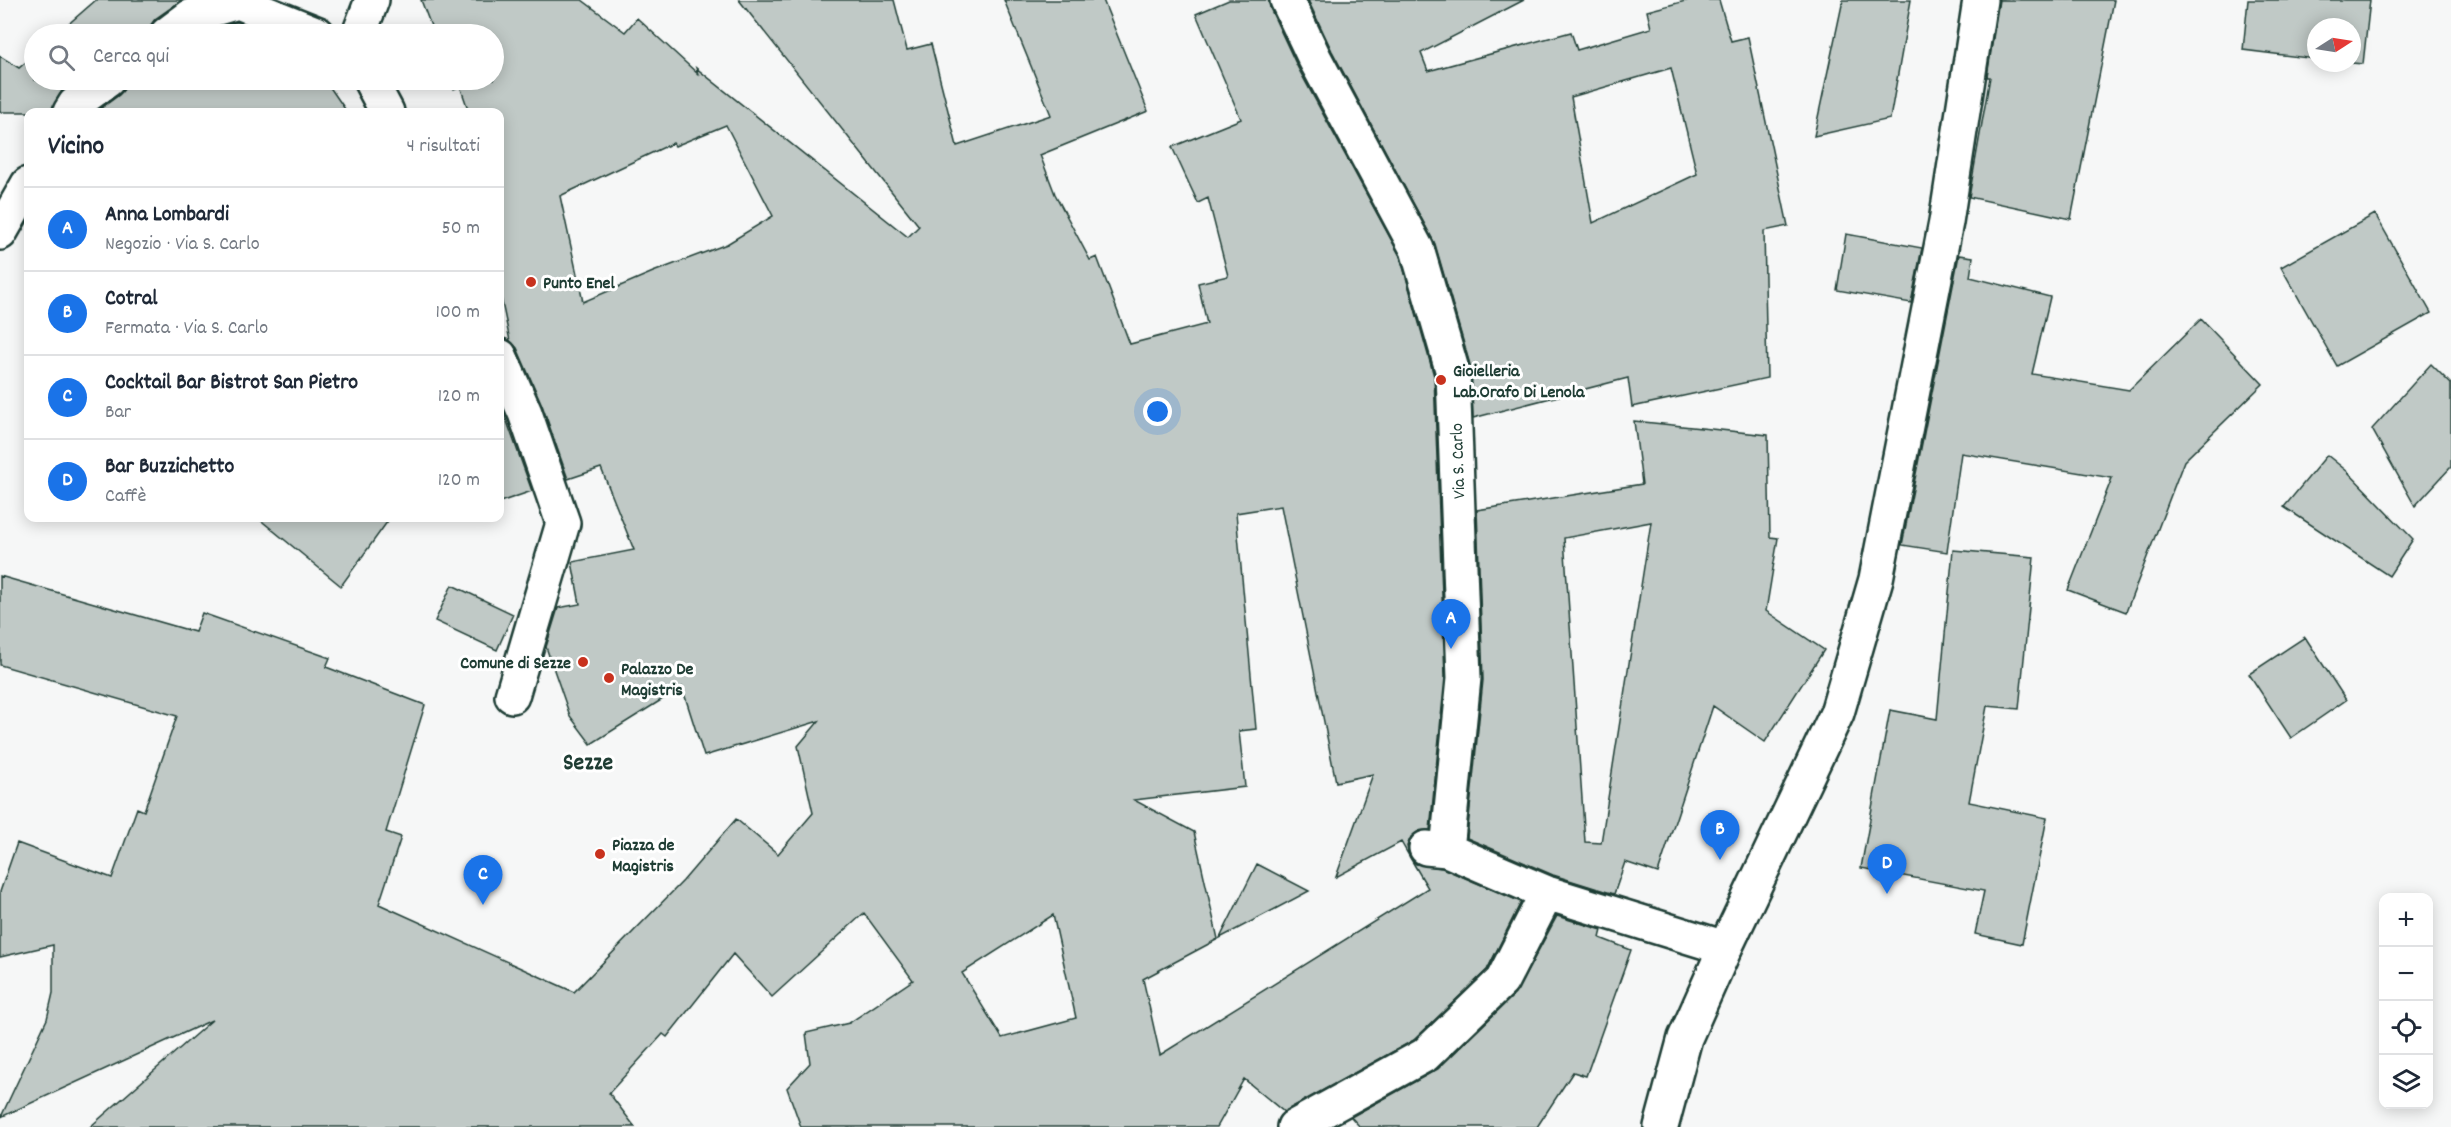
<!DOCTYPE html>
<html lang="it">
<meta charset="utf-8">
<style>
:root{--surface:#fff;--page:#f2f2f3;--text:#1f2937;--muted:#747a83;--line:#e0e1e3;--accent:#1a73e8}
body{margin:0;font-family:Dekko,sans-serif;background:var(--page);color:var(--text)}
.controls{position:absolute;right:18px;bottom:18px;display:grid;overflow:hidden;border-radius:12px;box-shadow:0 3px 15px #0003}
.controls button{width:54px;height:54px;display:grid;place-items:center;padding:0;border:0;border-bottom:2px solid var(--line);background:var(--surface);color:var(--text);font:30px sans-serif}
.compass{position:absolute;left:2307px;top:18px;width:54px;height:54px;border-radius:50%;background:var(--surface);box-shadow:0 3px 15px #0003;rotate:78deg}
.you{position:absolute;left:1158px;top:412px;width:21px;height:21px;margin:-15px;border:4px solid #fff;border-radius:50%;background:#1a73e8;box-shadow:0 0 0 9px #1a73e833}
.badge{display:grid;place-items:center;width:39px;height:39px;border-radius:50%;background:var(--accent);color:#fff;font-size:20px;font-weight:700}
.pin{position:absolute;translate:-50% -50px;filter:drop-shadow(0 2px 3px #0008)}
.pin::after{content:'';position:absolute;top:32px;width:21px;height:18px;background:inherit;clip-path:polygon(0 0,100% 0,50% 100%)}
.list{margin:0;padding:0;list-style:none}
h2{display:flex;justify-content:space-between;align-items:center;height:78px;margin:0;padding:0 24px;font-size:26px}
h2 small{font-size:20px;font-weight:400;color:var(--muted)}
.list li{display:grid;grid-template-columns:39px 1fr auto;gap:18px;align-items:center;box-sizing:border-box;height:84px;padding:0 24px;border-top:2px solid var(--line)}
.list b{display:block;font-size:22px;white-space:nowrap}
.list p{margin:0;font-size:20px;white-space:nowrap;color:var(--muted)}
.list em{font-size:20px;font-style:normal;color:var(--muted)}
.icon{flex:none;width:33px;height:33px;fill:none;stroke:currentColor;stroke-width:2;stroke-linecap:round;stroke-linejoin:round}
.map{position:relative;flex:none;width:2451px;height:1127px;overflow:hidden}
.search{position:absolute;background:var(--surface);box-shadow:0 3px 15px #0003;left:24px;top:24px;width:480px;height:66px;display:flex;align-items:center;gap:15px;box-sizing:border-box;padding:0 21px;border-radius:33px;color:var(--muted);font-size:22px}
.panel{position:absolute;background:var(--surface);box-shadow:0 3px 15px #0003;left:24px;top:108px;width:480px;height:414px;border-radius:12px}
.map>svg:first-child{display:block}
.building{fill:#c0c9c6;stroke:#1f3d34;stroke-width:1.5;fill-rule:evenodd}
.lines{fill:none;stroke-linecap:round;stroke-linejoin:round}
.street-casing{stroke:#1f3d34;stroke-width:38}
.secondary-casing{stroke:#1f3d34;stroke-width:38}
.street{stroke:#fff;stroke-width:33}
.secondary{stroke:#fff;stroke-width:33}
.poi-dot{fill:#c8321e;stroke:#fff;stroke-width:2}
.labels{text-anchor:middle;stroke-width:6;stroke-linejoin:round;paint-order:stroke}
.poi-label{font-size:18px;font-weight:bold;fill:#1f3d34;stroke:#fff;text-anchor:start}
.street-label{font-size:18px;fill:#1f3d34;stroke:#fff}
.district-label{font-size:24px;font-weight:bold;fill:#1f3d34;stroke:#fff}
</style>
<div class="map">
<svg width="2451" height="1127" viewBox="0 0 2451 1127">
<rect width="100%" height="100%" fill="#f6f7f7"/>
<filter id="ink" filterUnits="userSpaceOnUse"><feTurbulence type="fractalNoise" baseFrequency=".0167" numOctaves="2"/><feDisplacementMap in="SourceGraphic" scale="12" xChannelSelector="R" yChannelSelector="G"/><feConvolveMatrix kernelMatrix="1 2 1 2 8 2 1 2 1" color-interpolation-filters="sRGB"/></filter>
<g filter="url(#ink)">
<!-- building -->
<path class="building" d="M96,0H182L155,19L150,26L149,34H57Z
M421,0H582L625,32L637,18L698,74L696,68L908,237L919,226L739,0H894L907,50L931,44L957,146L1051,115L1004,0H1103L1148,111L1040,155L1055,194L1090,260L1097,257L1130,344L1207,324L1198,283L1228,276L1208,198L1198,203L1172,147L1241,119L1196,14L1229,0H1269L1270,8L1298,68L1400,256L1434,376L1445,677L1430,830L1419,831L1411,837L1407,846L1409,856L1401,842L1336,877L1373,774L1336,782L1281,506L1236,513L1256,729L1239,731L1245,787L1134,800L1194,832L1218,939L1143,979L1160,1055L1428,888L1409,856L1416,864L1442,868L1521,902L1487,970L1414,1040L1284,1112L1244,1079L1217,1127H801L787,1088L810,1063L806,1033L849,1023L913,980L864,913L772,997L733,954L667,1037L663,1034L609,1093L635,1127H90L212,1020L1,1117L47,1019L53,993V945L0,957V892L17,843L112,878L137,808L144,811L177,716L0,665V576L195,632L202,613L330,658L326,667L425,705L386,832L401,837L379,904L574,992L683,881L736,819L778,854L813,813L798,746L819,721L704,756L682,687L591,744L570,716L546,647L558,608L580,604L572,562L634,550L601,468L568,479L542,405L517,348L510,341L500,293V112H469L460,86L454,89L450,80H494V34H434ZM726,125L773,216L727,244L653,272L583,302L560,196L673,143L675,146ZM1053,915L1076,1018L1002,1038L962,973Z
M1308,0H1524L1421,53L1428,71L1571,32L1577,50L1651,28L1647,11L1689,0H1719L1731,41L1748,37L1788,226L1764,231L1767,378L1632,407L1628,378L1473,418L1471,368L1435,244L1332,51ZM1671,68L1697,174L1593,223L1571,97Z
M1843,0H1911L1890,119L1814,136Z
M1999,0H2114L2071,219L1969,197L1990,77H1987Z
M2248,0H2370L2363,64L2352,63V27H2316V59L2243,50Z
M237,22L269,34H198L200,33Z
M34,55V80H77L64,87L50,112H0V56L19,68Z
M126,80H325L347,112H96L119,95L125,88Z
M2375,214L2431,313L2337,366L2281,267Z
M1846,234L1922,248L1911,303L1837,290Z
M1959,255L1973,257L1970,277L2050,297L2032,374L2129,390L2201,319L2263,384L2184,461L2126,612L2068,590L2112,478L1961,453L1947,552L1902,545Z
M2431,364L2451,384V467L2415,506L2372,429Z
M500,402L532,491L500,502Z
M1634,421L1768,435L1770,537L1778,538L1766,611L1824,650L1765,742L1713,706L1658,873L1625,862L1614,894L1553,875L1467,838L1483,680L1477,510L1642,484ZM1651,522L1601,843L1585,842L1564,538Z
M2327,455L2348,472L2413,539L2389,576L2284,507Z
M258,518H390L341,586Z
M1953,550L2034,557L2019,709L1987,706L1969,802L2047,818L2022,944L1975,934L1984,891L1861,868L1890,710L1937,719Z
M452,585L513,614L497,650L435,621Z
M2305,637L2346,700L2291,738L2249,674Z
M1257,864L1309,891L1220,938Z
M1557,916L1602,930L1600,938L1631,950L1586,1076L1573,1072L1537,1127H1360L1351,1117L1438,1069L1515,994Z"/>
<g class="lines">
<!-- street casing -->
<g class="street-casing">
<path id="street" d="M1287,0L1315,59L1417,249L1453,373L1464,678L1447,850
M167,34L191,16L238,2L318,34
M359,34L372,0
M370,80L387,112
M70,112L75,104L108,80
M0,233L28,184
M500,356L525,413L563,523L512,696
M1426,848L1447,850L1547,893L1725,948
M1294,1127L1425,1055L1502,981L1547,893"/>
</g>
<!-- secondary casing -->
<g class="secondary-casing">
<path id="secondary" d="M1661,1127L1685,1038L1725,948L1837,713L1876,579L1946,222L1980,0"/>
</g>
<!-- street -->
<use href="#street" class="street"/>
<!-- secondary -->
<use href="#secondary" class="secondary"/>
</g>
</g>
<!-- markers -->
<g class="poi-dot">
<circle cx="531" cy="282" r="6"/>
<circle cx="1441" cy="380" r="6"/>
<circle cx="583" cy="662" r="6"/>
<circle cx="609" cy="678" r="6"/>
<circle cx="600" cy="854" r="6"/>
</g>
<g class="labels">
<!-- poi labels -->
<g class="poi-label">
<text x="543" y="288">Punto Enel</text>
<text x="1453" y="376">Gioielleria<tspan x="1453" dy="21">Lab.Orafo Di Lenola</tspan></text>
<text x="571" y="668" text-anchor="end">Comune di Sezze</text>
<text x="621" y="674">Palazzo De<tspan x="621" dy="21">Magistris</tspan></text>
<text x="612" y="850">Piazza de<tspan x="612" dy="21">Magistris</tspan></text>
</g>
<!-- street labels -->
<g class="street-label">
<text transform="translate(1457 461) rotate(-92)" y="6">Via S. Carlo</text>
</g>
<!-- district labels -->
<g class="district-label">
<text x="588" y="769">Sezze</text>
</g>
</g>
</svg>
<div class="controls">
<button>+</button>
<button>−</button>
<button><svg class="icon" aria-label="locate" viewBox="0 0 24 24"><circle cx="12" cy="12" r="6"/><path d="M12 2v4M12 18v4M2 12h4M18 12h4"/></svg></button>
<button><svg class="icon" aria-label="layers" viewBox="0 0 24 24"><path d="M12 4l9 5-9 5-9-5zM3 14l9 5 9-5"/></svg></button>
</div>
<svg class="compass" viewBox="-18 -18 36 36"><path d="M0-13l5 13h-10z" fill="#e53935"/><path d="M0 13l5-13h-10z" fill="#747a83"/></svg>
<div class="you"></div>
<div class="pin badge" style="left:1451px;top:649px">A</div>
<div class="pin badge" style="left:1720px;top:860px">B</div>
<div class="pin badge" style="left:483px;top:905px">C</div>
<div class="pin badge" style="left:1887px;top:894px">D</div>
<div class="search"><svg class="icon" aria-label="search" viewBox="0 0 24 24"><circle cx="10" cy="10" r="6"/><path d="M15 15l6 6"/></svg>Cerca qui</div>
<section class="panel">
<h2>Vicino<small>4 risultati</small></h2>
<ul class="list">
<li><span class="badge">A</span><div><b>Anna Lombardi</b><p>Negozio · Via S. Carlo</p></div><em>50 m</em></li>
<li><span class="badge">B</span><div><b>Cotral</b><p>Fermata · Via S. Carlo</p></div><em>100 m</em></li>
<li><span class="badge">C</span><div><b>Cocktail Bar Bistrot San Pietro</b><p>Bar</p></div><em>120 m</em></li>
<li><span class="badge">D</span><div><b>Bar Buzzichetto</b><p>Caffè</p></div><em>120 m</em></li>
</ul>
</section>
</div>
